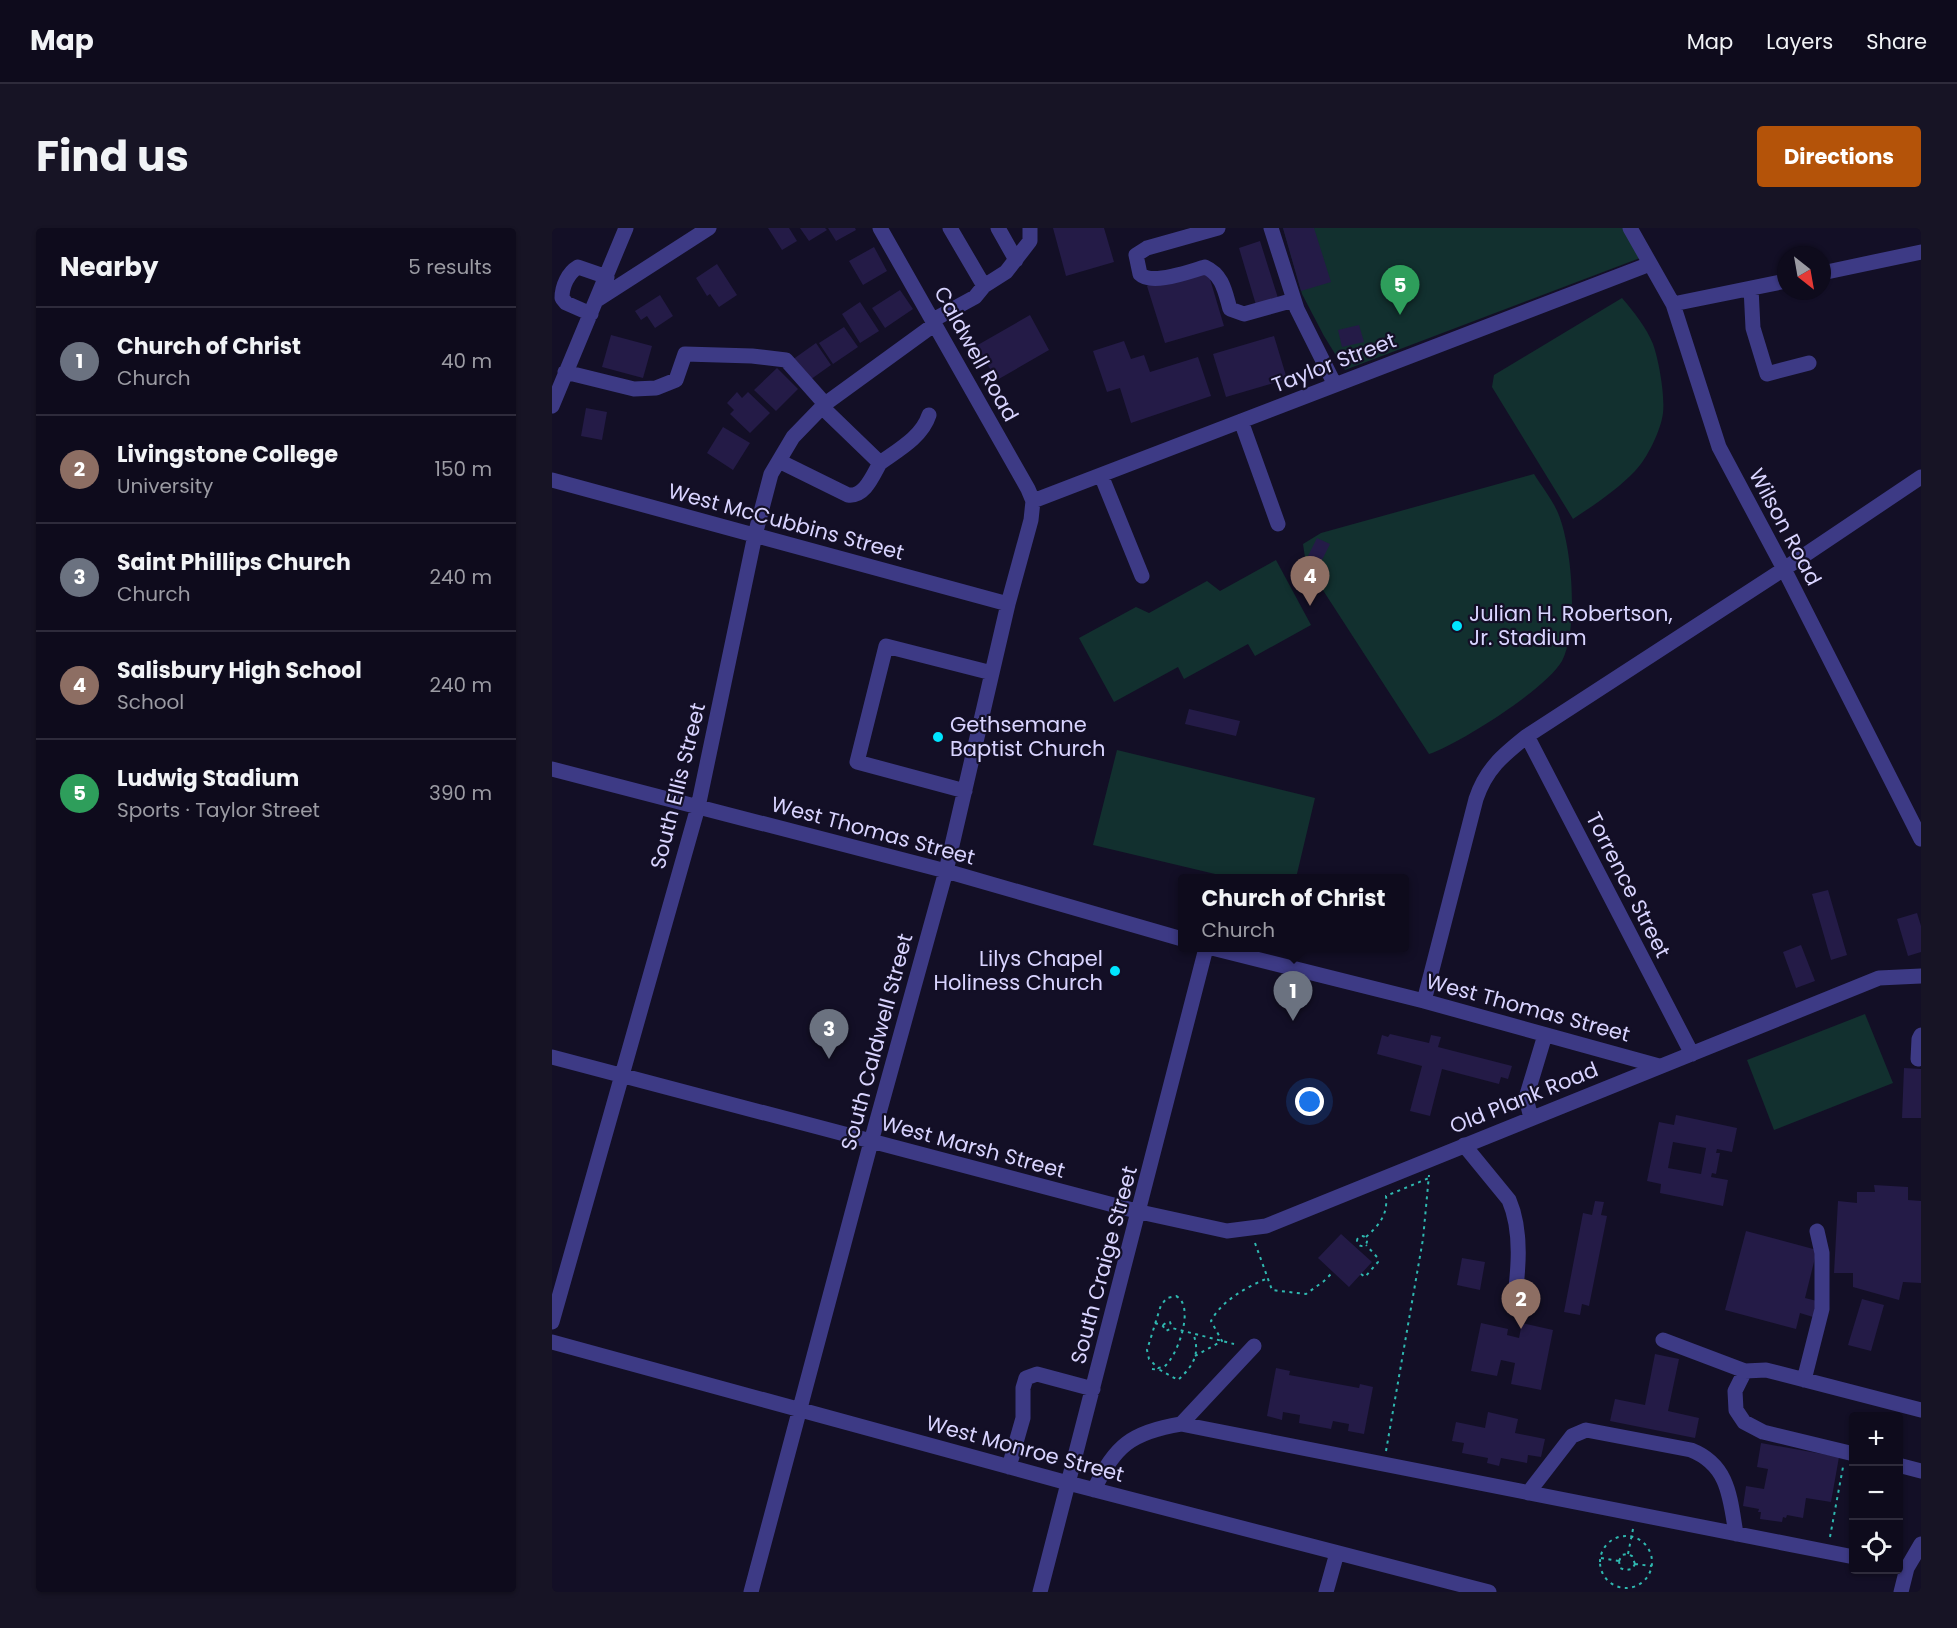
<!DOCTYPE html>
<meta charset="utf-8">
<style>
:root{--surface:#0e0b1c;--page:#171425;--text:#f1f3f6;--muted:#9b9ba3;--line:#2e2b3b;--accent:#b45309}
body{margin:0;font-family:Poppins,sans-serif;background:var(--page);color:var(--text)}
.controls{position:absolute;right:18px;bottom:18px;display:grid;overflow:hidden;border-radius:6px;box-shadow:0 2px 4px #0004}
.controls button{width:54px;height:54px;display:grid;place-items:center;padding:0;border:0;border-bottom:2px solid var(--line);background:var(--surface);color:var(--text);font:30px sans-serif}
.compass{position:absolute;left:1225px;top:18px;width:54px;height:54px;border-radius:50%;background:var(--surface);box-shadow:0 2px 4px #0004;rotate:149deg}
.you{position:absolute;left:758px;top:874px;width:21px;height:21px;margin:-15px;border:4px solid #fff;border-radius:50%;background:#1a73e8;box-shadow:0 0 0 9px #1a73e833}
.badge{display:grid;place-items:center;width:39px;height:39px;border-radius:50%;background:var(--accent);color:#fff;font-size:20px;font-weight:700}
.pin{position:absolute;translate:-50% -50px;filter:drop-shadow(0 2px 3px #0008)}
.pin::after{content:'';position:absolute;top:32px;width:21px;height:18px;background:inherit;clip-path:polygon(0 0,100% 0,50% 100%)}
.popup{position:absolute;left:626px;top:646px;width:231px;height:78px;box-sizing:border-box;display:grid;place-content:center;border-radius:6px;background:var(--surface);filter:drop-shadow(0 2px 4px #0005);font-size:20px;white-space:nowrap;color:var(--muted)}
.popup b{font-size:22px;color:var(--text)}
.popup::after{content:'';position:absolute;left:50%;top:100%;margin-left:-12px;border:12px solid transparent;border-top-color:var(--surface)}
.list{margin:0;padding:0;list-style:none}
h2{display:flex;justify-content:space-between;align-items:center;height:78px;margin:0;padding:0 24px;font-size:26px}
h2 small{font-size:20px;font-weight:400;color:var(--muted)}
.list li{display:grid;grid-template-columns:39px 1fr auto;gap:18px;align-items:center;box-sizing:border-box;height:108px;padding:0 24px;border-top:2px solid var(--line)}
.list b{display:block;font-size:22px;white-space:nowrap}
.list p{margin:0;font-size:20px;white-space:nowrap;color:var(--muted)}
.list em{font-size:20px;font-style:normal;color:var(--muted)}
.icon{flex:none;width:33px;height:33px;fill:none;stroke:currentColor;stroke-width:2;stroke-linecap:round;stroke-linejoin:round}
.map{position:relative;flex:none;width:1369px;height:1364px;overflow:hidden;border-radius:6px}
header{display:flex;align-items:center;gap:36px;box-sizing:border-box;height:84px;padding:0 30px;background:var(--surface);border-bottom:2px solid var(--line)}
header strong{font-size:28px}
nav{display:flex;gap:33px;margin-inline-start:auto;font-size:21px}
.intro{display:flex;align-items:center;justify-content:space-between;box-sizing:border-box;height:144px;padding:0 36px}
h1{margin:0;font-size:42px}
.button{padding:15px 27px;border-radius:6px;background:var(--accent);color:#fff;font-size:21px;font-weight:700}
main{display:flex;gap:36px;padding:0 36px}
aside{flex:1;background:var(--surface);border-radius:6px;box-shadow:0 2px 4px #0004}
.map>svg:first-child{display:block}
.green{fill:#12302f}
.building{fill:#241b47;fill-rule:evenodd}
.lines{fill:none;stroke-linecap:round;stroke-linejoin:round}
.path{stroke:#2fb8b0;stroke-width:2;stroke-dasharray:3 4.5;stroke-linecap:butt}
.minor{stroke:#3d3a85;stroke-width:15}
.poi-dot{fill:#00e5ff;stroke:#130f26;stroke-width:2}
.labels{text-anchor:middle;stroke-width:4.5;stroke-linejoin:round;paint-order:stroke}
.street-label{font-size:21px;fill:#d9d4ff;stroke:#130f26}
.poi-label{font-size:21px;fill:#d9d4ff;stroke:#130f26;text-anchor:start}
</style>
<header>
<strong>Map</strong>
<nav><a>Map</a><a>Layers</a><a>Share</a></nav>
</header>
<div class="intro"><h1>Find us</h1><a class="button">Directions</a></div>
<main>
<aside>
<h2>Nearby<small>5 results</small></h2>
<ul class="list">
<li><span class="badge" style="background:#6b7280">1</span><div><b>Church of Christ</b><p>Church</p></div><em>40 m</em></li>
<li><span class="badge" style="background:#8d6e63">2</span><div><b>Livingstone College</b><p>University</p></div><em>150 m</em></li>
<li><span class="badge" style="background:#6b7280">3</span><div><b>Saint Phillips Church</b><p>Church</p></div><em>240 m</em></li>
<li><span class="badge" style="background:#8d6e63">4</span><div><b>Salisbury High School</b><p>School</p></div><em>240 m</em></li>
<li><span class="badge" style="background:#2e9e5b">5</span><div><b>Ludwig Stadium</b><p>Sports · Taylor Street</p></div><em>390 m</em></li>
</ul>
</aside>
<div class="map">
<svg width="1369" height="1364" viewBox="0 0 1369 1364">
<rect width="100%" height="100%" fill="#130f26"/>
<!-- green -->
<path class="green" d="M731,0H1071L1088,30L793,142L772,108L750,66Z
M1070,70C1082,84 1094,99 1101,116C1107,133 1113,167 1111,185C1109,202 1095,231 1083,243C1065,262 1042,277 1021,291L940,159L942,147Z
M982,246C990,259 1000,271 1006,285C1020,318 1027,400 1010,433C994,461 907,516 877,526L754,336L751,316L769,305Z
M724,332L759,397L703,428L696,416L632,451L626,439L562,474L527,410L584,379L597,385L655,353L668,363Z
M565,522L763,570L744,650H680L541,617Z
M1313,786L1341,855L1222,902L1195,832Z"/>
<!-- building -->
<path class="building" d="M216,0H237L245,13L230,22Z
M248,0H273L275,2L257,13Z
M276,0H303L304,2L284,13Z
M501,0H552L562,34L514,48Z
M731,0H762L779,54L749,63Z
M708,13L726,70L704,77L687,20Z
M322,19L335,43L311,57L297,33Z
M165,36L185,67L167,79L158,66L155,68L144,50Z
M655,41L672,98L613,115L595,58Z
M348,62L361,81L333,100L320,80Z
M108,67L121,88L103,100L95,88L89,92L83,83Z
M308,74L327,103L308,115L290,86Z
M478,87L497,122L445,152L424,118Z
M807,97L812,114L790,119L786,102Z
M292,99L306,119L281,136L267,115Z
M59,107L100,118L91,150L50,139Z
M722,108L735,151L674,169L661,126Z
M572,113L579,131L592,127L598,144L646,129L659,168L579,195L568,160L555,164L541,123Z
M264,115L279,137L255,154L240,132Z
M225,140L246,161L224,183L202,162Z
M185,164L190,170L196,164L218,185L198,205L178,186L182,182L175,175Z
M34,180L55,184L50,212L29,208Z
M171,199L198,215L181,242L155,225Z
M765,310L778,316L768,336L755,330Z
M637,481L688,493L684,508L633,496Z
M1276,662L1295,727L1279,732L1260,666Z
M1365,685L1369,698V724L1356,728L1345,691Z
M1249,717L1263,753L1244,760L1231,724Z
M838,806L877,815L879,807L889,809L886,819L960,838L956,851L949,849L947,856L890,841L878,888L858,883L870,838L825,826L830,807L836,809Z
M1352,840L1369,841V890H1350Z
M1124,887L1185,900L1180,924L1165,921L1164,925H1168L1164,946L1160,945L1159,949L1176,952L1171,978L1108,965L1109,956L1095,953L1107,894L1122,897ZM1121,914L1154,920L1149,946L1116,940Z
M1322,957L1356,959V972L1369,973V1055L1351,1054L1347,1072L1301,1059V1045H1282L1286,973L1305,975V964H1323Z
M1043,973L1052,974L1049,987L1055,988L1037,1078L1030,1076L1028,1087L1012,1084L1031,985L1040,987Z
M1194,1003L1265,1022L1253,1070L1265,1073L1261,1089L1248,1085L1244,1101L1173,1082Z
M789,1006L820,1034L797,1059L766,1030Z
M910,1030L933,1034L928,1062L905,1057Z
M1310,1071L1332,1077L1319,1123L1296,1117Z
M929,1095L956,1101L955,1107L967,1110L970,1095L1001,1102L989,1162L959,1156L963,1135L949,1132L945,1148L919,1143Z
M1103,1126L1127,1131L1116,1183L1147,1190L1143,1210L1058,1193L1063,1171L1093,1177Z
M724,1140L738,1143L737,1147L807,1160L808,1156L821,1159L812,1206L796,1203L797,1196L781,1193L779,1201L747,1195L748,1187L731,1184L730,1192L715,1188Z
M936,1184L966,1191L963,1205L993,1211L989,1229L976,1227L975,1235L949,1230L947,1238L935,1235L936,1230L910,1225L912,1215L900,1213L904,1194L933,1200Z
M1209,1215L1287,1229L1279,1274L1254,1270L1251,1290L1235,1287L1234,1290L1231,1289L1230,1294L1208,1291L1209,1284H1206L1207,1281L1191,1278L1194,1258L1212,1261L1216,1241L1205,1239Z"/>
<g class="lines">
<!-- path -->
<path class="path" d="M805 1013a5 5 0 1 1 10 0a5 5 0 1 1-10 0Z
M814,1009C827,997 836,987 834,968L877,950
M703,1015L720,1062L754,1066L772,1053L781,1044
M809,1046L813,1049L826,1034L825,1029L814,1017
M624,1068C644,1078 625,1129 612,1139L606,1140L597,1131L595,1122L609,1077L615,1070Z
M603,1095L611,1098L614,1103L620,1100L682,1116
M611,1097L615,1094H618L620,1100
M643,1128L670,1113L659,1093C670,1072 695,1059 716,1050
M600,1141L608,1142L626,1152C641,1138 649,1126 641,1105
M834,1223L871,1011L877,947
M1048 1334a26 26 0 1 1 52 0a26 26 0 1 1-52 0Z
M1278,1309L1291,1239
M1076,1326L1081,1301
M1049,1330L1067,1333
M1067,1333L1070,1327L1075,1326L1080,1328L1083,1336
M1067,1333L1068,1340L1073,1342L1080,1341L1083,1336
M1083,1336L1100,1338"/>
<!-- minor -->
<path class="minor" d="M446,0L464,32
M666,0L595,20L584,27L588,46C600,58 638,43 653,39C671,47 673,64 678,81L692,86L742,72
M719,0L745,81L783,157
M1078,0L1121,76L1167,219L1232,341L1369,611
M1270,45L1369,24
M432,58L454,44L478,13V0
M1199,60L1201,100L1215,146L1257,135
M45,72L157,0
M1121,76L1234,53
M39,86L14,75L10,70C10,58 16,45 26,39L55,49
M381,92L423,69L432,58L398,0
M13,144L82,161L104,160L124,152L133,126L200,128L234,132L273,176
M0,178L74,0
M689,193L726,296
M227,233L296,267C313,269 321,247 328,235L270,179
M328,235C346,222 370,209 377,187
M549,247L590,348
M0,252L456,376
M481,273L1098,36
M975,508L1140,826
M0,541L394,643L630,711
M413,563L305,534L334,418L440,445
M660,720L872,773L1107,838
M872,773L924,571C934,541 951,527 975,508L1232,341L1369,249
M0,829L588,984L675,1003L714,998L1327,750L1369,748
M1366,831L1367,811L1369,807
M979,890L974,870L993,807
M912,917L957,972C971,1004 966,1045 962,1078
M0,1094L146,579L203,307L219,246L241,209L273,176L383,96
M1111,1112L1193,1143
M0,1114L516,1255L937,1364
M1252,1152L1270,1081V1025L1265,1003
M629,1196L702,1118
M1302,1226L1211,1204L1192,1194L1184,1182L1183,1163L1193,1143L1214,1142L1369,1182
M1346,1237L1369,1243
M457,1239L471,1190V1160L474,1150L485,1146L541,1161
M542,1262C562,1218 580,1204 629,1196L1302,1329
M976,1265L1020,1208L1034,1202L1139,1222C1177,1237 1178,1270 1184,1306
M199,1364L319,914L394,643L456,376L479,292L481,273L476,261L328,0
M488,1364L654,720
M774,1364L785,1325
M1349,1364L1355,1340L1369,1316"/>
</g>
<!-- markers -->
<g class="poi-dot">
<circle cx="905" cy="398" r="6"/>
<circle cx="386" cy="509" r="6"/>
<circle cx="563" cy="743" r="6"/>
</g>
<g class="labels">
<!-- street labels -->
<g class="street-label">
<text transform="translate(424 126) rotate(61)" y="7">Caldwell Road</text>
<text transform="translate(782 135) rotate(-21)" y="7">Taylor Street</text>
<text transform="translate(234 294) rotate(15)" y="7">West McCubbins Street</text>
<text transform="translate(1233 299) rotate(62)" y="7">Wilson Road</text>
<text transform="translate(126 558) rotate(-76)" y="7">South Ellis Street</text>
<text transform="translate(321 603) rotate(15)" y="7">West Thomas Street</text>
<text transform="translate(1076 657) rotate(63)" y="7">Torrence Street</text>
<text transform="translate(976 780) rotate(15)" y="7">West Thomas Street</text>
<text transform="translate(325 814) rotate(-75)" y="7">South Caldwell Street</text>
<text transform="translate(972 870) rotate(-22)" y="7">Old Plank Road</text>
<text transform="translate(421 919) rotate(15)" y="7">West Marsh Street</text>
<text transform="translate(552 1037) rotate(-75)" y="7">South Craige Street</text>
<text transform="translate(473 1221) rotate(15)" y="7">West Monroe Street</text>
</g>
<!-- poi labels -->
<g class="poi-label">
<text x="917" y="393">Julian H. Robertson,<tspan x="917" dy="24">Jr. Stadium</tspan></text>
<text x="398" y="504">Gethsemane<tspan x="398" dy="24">Baptist Church</tspan></text>
<text x="551" y="738" text-anchor="end">Lilys Chapel<tspan x="551" dy="24">Holiness Church</tspan></text>
</g>
</g>
</svg>
<div class="controls">
<button>+</button>
<button>−</button>
<button><svg class="icon" aria-label="locate" viewBox="0 0 24 24"><circle cx="12" cy="12" r="6"/><path d="M12 2v4M12 18v4M2 12h4M18 12h4"/></svg></button>
</div>
<svg class="compass" viewBox="-18 -18 36 36"><path d="M0-13l5 13h-10z" fill="#e53935"/><path d="M0 13l5-13h-10z" fill="#9b9ba3"/></svg>
<div class="you"></div>
<div class="pin badge" style="left:741px;top:793px;background:#6b7280">1</div>
<div class="popup"><b>Church of Christ</b>Church</div>
<div class="pin badge" style="left:969px;top:1101px;background:#8d6e63">2</div>
<div class="pin badge" style="left:277px;top:831px;background:#6b7280">3</div>
<div class="pin badge" style="left:758px;top:378px;background:#8d6e63">4</div>
<div class="pin badge" style="left:848px;top:87px;background:#2e9e5b">5</div>
</div>
</main>
